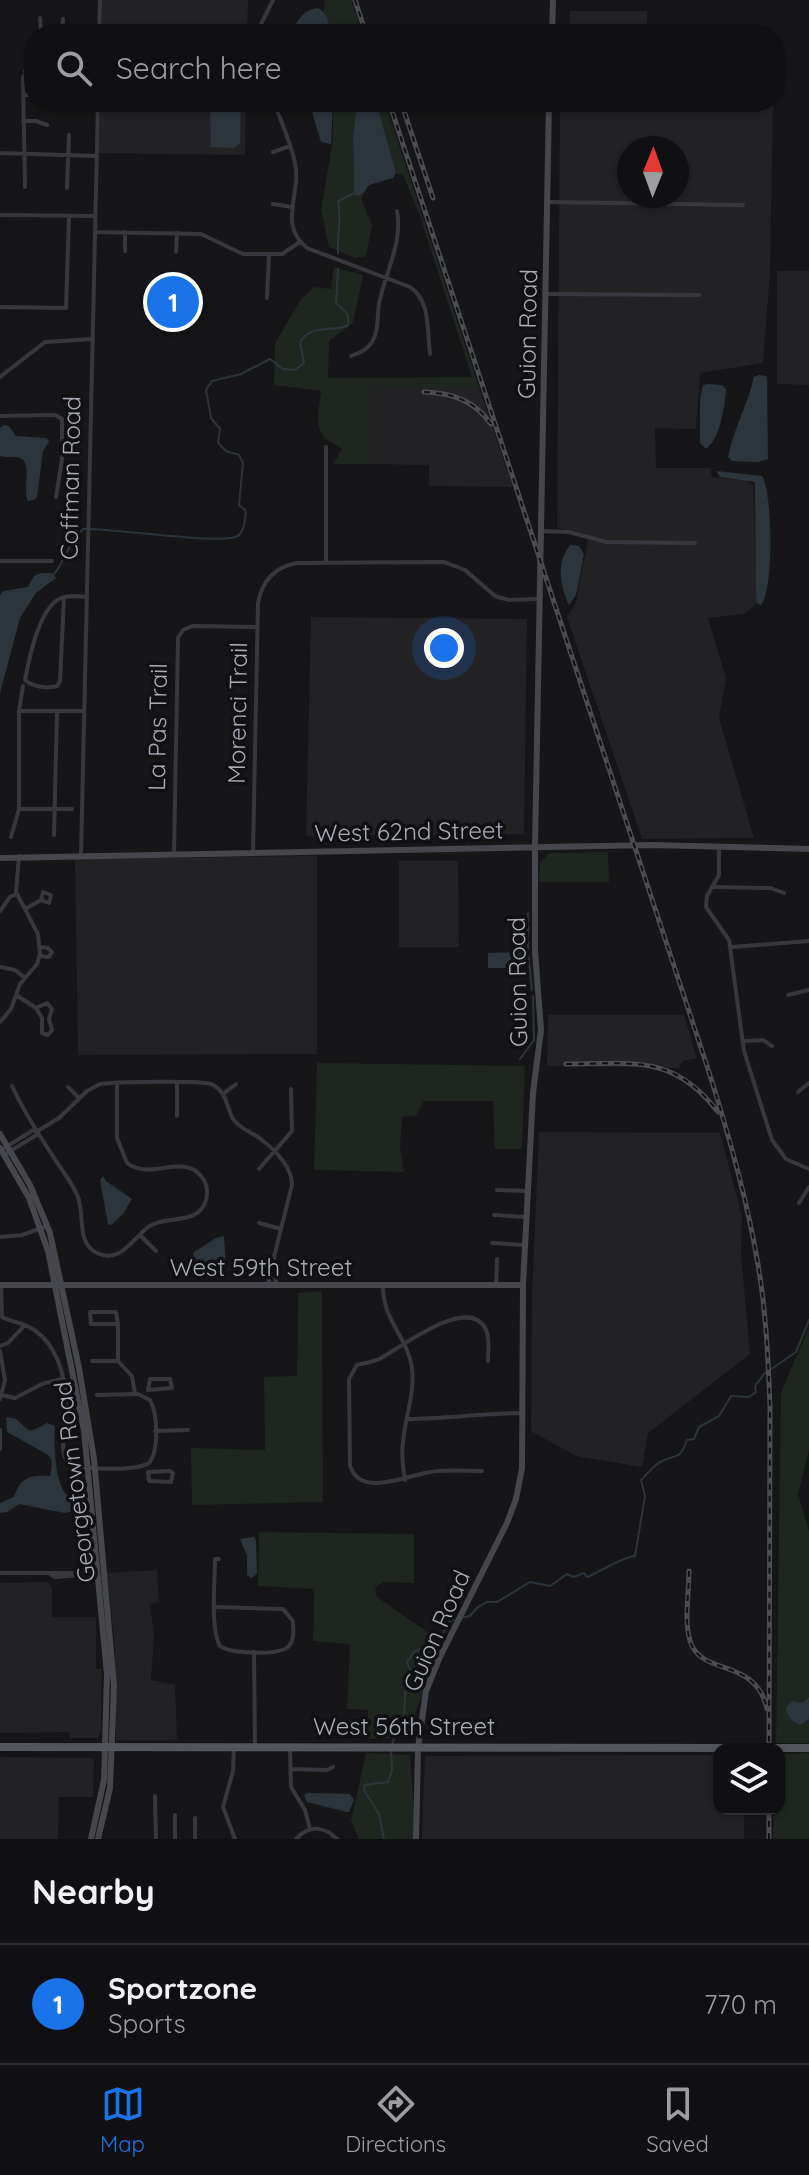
<!DOCTYPE html>
<style>
:root{--surface:#101012;--page:#19191b;--text:#f1f3f6;--muted:#9c9d9f;--line:#303032;--accent:#1a73e8}
body{margin:0;font-family:Quicksand,sans-serif;background:var(--page);color:var(--text)}
.controls{position:absolute;right:24px;bottom:24px;display:grid;overflow:hidden;border-radius:16px;box-shadow:0 2px 6px #0004}
.controls button{width:72px;height:72px;display:grid;place-items:center;padding:0;border:0;border-bottom:2px solid var(--line);background:var(--surface);color:var(--text);font:40px sans-serif}
.compass{position:absolute;left:617px;top:136px;width:72px;height:72px;border-radius:50%;background:var(--surface);box-shadow:0 2px 6px #0004;rotate:1deg}
.you{position:absolute;left:444px;top:648px;width:28px;height:28px;margin:-20px;border:6px solid #fff;border-radius:50%;background:#1a73e8;box-shadow:0 0 0 12px #1a73e833}
.badge{display:grid;place-items:center;width:52px;height:52px;border-radius:50%;background:var(--accent);color:#fff;font-size:26px;font-weight:700}
.pin{position:absolute;translate:-50% -50%;border:4px solid #fff;box-shadow:0 2px 8px #0006}
.list{margin:0;padding:0;list-style:none}
h2{display:flex;justify-content:space-between;align-items:center;height:104px;margin:0;padding:0 32px;font-size:34px}
h2 small{font-size:26px;font-weight:400;color:var(--muted)}
.list li{display:grid;grid-template-columns:52px 1fr auto;gap:24px;align-items:center;box-sizing:border-box;height:120px;padding:0 32px;border-top:2px solid var(--line)}
.list b{display:block;font-size:30px;white-space:nowrap}
.list p{margin:0;font-size:26px;white-space:nowrap;color:var(--muted)}
.list em{font-size:26px;font-style:normal;color:var(--muted)}
.icon{flex:none;width:44px;height:44px;fill:none;stroke:currentColor;stroke-width:2;stroke-linecap:round;stroke-linejoin:round}
.map{position:relative;flex:none;width:809px;height:1839px;overflow:hidden}
.search{position:absolute;background:var(--surface);box-shadow:0 2px 6px #0004;left:24px;right:24px;top:24px;height:88px;display:flex;align-items:center;gap:20px;box-sizing:border-box;padding:0 28px;border-radius:32px;color:var(--muted);font-size:30px}
.sheet{height:224px;background:var(--surface)}
nav{display:flex;justify-content:space-around;align-items:center;box-sizing:border-box;height:112px;border-top:2px solid var(--line);background:var(--surface);font-size:22px;color:var(--muted)}
nav a{display:grid;justify-items:center;gap:4px}
nav .on{color:var(--accent)}
.map>svg:first-child{display:block}
.built{fill:#222225;fill-rule:evenodd}
.green{fill:#1e261f}
.water{fill:#2c353c}
.lines{fill:none;stroke-linecap:round;stroke-linejoin:round}
.stream{stroke:#2c353c;stroke-width:2}
.street{stroke:#37383d;stroke-width:4}
.secondary{stroke:#45474d;stroke-width:6}
.primary{stroke:#53555c;stroke-width:8}
.rail-casing{stroke:#4a4c52;stroke-width:5}
.rail{stroke:#111113;stroke-width:2;stroke-dasharray:6;stroke-linecap:butt}
.labels{text-anchor:middle;stroke-width:7;stroke-linejoin:round;paint-order:stroke}
.street-label{font-size:24px;fill:#a8adb8;stroke:#111113}
</style>
<div class="map">
<svg width="809" height="1839" viewBox="0 0 809 1839">
<rect width="100%" height="100%" fill="#161618"/>
<!-- built -->
<path class="built" d="M101,0H248L247,34H101Z
M570,11H647V34H569Z
M100,102H246L245,155L99,153Z
M560,102H773L770,272L763,363L700,373L696,429L655,428L656,468H710L712,477L746,481L753,485L757,603L744,614L708,618L726,678L719,718L754,838L642,839L567,617L576,602L589,535L557,528ZM629,148H677V196H629Z
M777,271H809V385L777,384Z
M371,385L479,387L513,487L429,486V465L370,464Z
M311,617L527,619L524,834L306,836Z
M317,856V1054L78,1055L75,859Z
M399,861H458L459,947H399Z
M548,1015H684L697,1058L683,1061L679,1068L547,1066Z
M539,1132L720,1133L742,1216L741,1255L750,1354L648,1433L642,1467L576,1456L531,1431L532,1294Z
M157,1570L159,1602L150,1604L154,1635L151,1680L175,1685L177,1740H116L115,1648L107,1573Z
M48,1582L52,1588V1617H96V1669H102L101,1731L98,1738H70L69,1732L0,1733V1583Z
M719,1755V1809H744V1839H422L425,1756Z
M0,1757L90,1758L94,1760L93,1797H59L58,1839H0Z"/>
<!-- green -->
<path class="green" d="M325,0H351L363,34H331L324,11Z
M333,102H357L353,136L354,192L357,195L363,194L362,201L372,225L366,256L355,258L329,247L321,210L333,138Z
M376,102H385L479,387L371,386L370,464H333L342,449C336,444 329,442 325,438C313,427 320,404 321,391L274,385L275,343L301,299L314,287L331,289L334,267L363,275L353,323L329,341L328,378L472,377L419,213L403,175L396,173L392,164Z
M608,852L609,882H539L540,863L549,853Z
M317,1063L525,1066L522,1149H495L493,1101H424L416,1116L402,1117L400,1147L404,1172L314,1170Z
M322,1291L323,1502L192,1505L191,1448L265,1450L264,1377L297,1376L298,1293Z
M809,1328V1450L798,1494L809,1531V1743H776L781,1392Z
M259,1532L414,1534V1583L383,1582L375,1588L377,1597L443,1643L416,1710L415,1729H401L399,1738L368,1739V1710L347,1709L350,1644L313,1641L314,1589L258,1586Z
M366,1753L410,1755L416,1839H359L351,1821Z
M809,1753V1839H773L774,1809H779V1754Z"/>
<!-- water -->
<path class="water" d="M318,8C328,13 329,24 331,34H292C297,20 303,10 318,8Z
M214,102H237L241,107L240,143L234,148L211,147L210,106Z
M309,102H333L331,144L321,142Z
M357,102H376L396,173L393,178L369,185L363,194L357,196L354,192L353,136Z
M759,375L766,376L767,379L768,459L758,462L732,461L728,457C733,430 748,404 754,377Z
M708,384L722,385L726,389C725,406 720,439 706,449L700,443V399L703,385Z
M4,425L9,426L16,436L47,438L49,442L43,451L37,497L34,500L28,501C22,490 33,463 20,458C15,456 6,458 0,456V428Z
M716,471L762,476C773,494 774,590 761,605L757,603L756,595L755,482L720,477Z
M570,545L579,546L584,554L576,595L569,605C560,585 556,563 570,545Z
M41,573H52L56,578L36,593L20,618L0,693V595L3,591L28,587L34,576Z
M515,952L521,953L522,968H488V953Z
M103,1176L106,1181L132,1199L123,1214L111,1225L108,1224L100,1180Z
M224,1236L226,1266L223,1273L188,1272L194,1252L216,1238Z
M6,1417L16,1419C31,1432 27,1434 47,1423L55,1426C53,1441 55,1485 67,1495L84,1496L83,1508L65,1513L19,1504L7,1512L0,1513V1503L14,1497C21,1477 29,1475 50,1476C51,1470 54,1462 49,1456C46,1453 14,1436 7,1432Z
M254,1537L256,1540L257,1574L251,1578L247,1575V1556L240,1539Z
M809,1697V1719L800,1725C793,1722 786,1716 786,1708L792,1701L802,1703Z
M307,1793L350,1794L354,1800L349,1812H347L307,1802L304,1795Z"/>
<g class="lines">
<!-- stream -->
<path class="stream" d="M338,253C337,236 342,217 338,201L357,192
M52,577C65,562 68,542 83,529C108,527 228,547 239,535C245,529 245,519 246,511L239,505L243,463L239,455L226,451L218,443L220,429L211,418L206,390L212,381L241,374L270,359L283,369L295,370L304,363L300,342C311,324 330,332 347,326C352,315 344,310 336,303L338,269
M528,913V952L532,990
M520,1059L534,1040L533,996
M460,1618L470,1616L478,1607L487,1602H497L530,1582L550,1586L567,1574L573,1577L584,1573L587,1577C599,1572 625,1556 635,1556L645,1496L641,1480C647,1475 654,1464 662,1461C677,1454 680,1460 687,1440L694,1439L699,1427L719,1416L731,1396L749,1397L756,1392L755,1386L764,1374L796,1352L809,1320
M392,1744L404,1714L405,1694L410,1683L411,1673L407,1662L414,1652L440,1640L449,1621L454,1620
M384,1839L379,1814L364,1790L365,1785L388,1782L392,1771L391,1750"/>
<!-- street -->
<path class="street" d="M40,18L41,34
M62,34L63,19
M99,34L100,0
M256,34L273,0
M25,71L34,70
M23,95H34
M274,102C281,122 291,143 295,163C302,194 277,224 307,248L410,287C431,301 427,331 430,354
M23,121H36L47,125
M273,152L290,146
M0,153L96,156
M25,187L23,77L34,59
M67,188L69,135
M548,202L743,205
M273,204L292,207
M0,215L95,216
M95,232L201,234L243,254H282L300,242
M125,251V232
M176,252L177,233
M547,294L699,295
M267,298L269,255
M0,307L66,308L69,216
M351,356C359,353 367,350 372,342C379,331 377,316 379,304C385,273 403,243 397,211
M0,377L45,342L93,339
M0,416L55,415L62,419V459L56,497
M326,447V562
M542,531L569,532L606,542L695,543
M0,561H52
M64,597L60,681L57,686C47,689 33,687 25,680C29,659 39,607 61,598C69,595 78,596 87,597
M19,711H84
M19,809H72
M54,835L57,711
M11,837L19,809V711L23,686
M719,848V875L707,896L706,907L729,940L744,1051L772,1140L786,1159L809,1169
M253,852L258,603C262,581 275,567 297,563L444,562L465,570L495,596L509,600L538,599
M174,854L178,638L183,630L192,626L258,627
M81,855L98,102
M712,887L771,888L784,893
M25,909L41,900L43,892L51,895L49,903L41,900
M0,911L10,897L17,894
M732,947L809,941
M40,956L49,957L52,952L48,948L40,947
M0,967L15,970L25,978
M16,995L36,1008
M788,995L809,990
M47,1003L52,1009L49,1019L52,1030L48,1035L42,1033V1018L36,1008Z
M0,1022L11,1009L20,984L37,964L40,954L38,934L16,892L19,856
M743,1041L763,1040L772,1046
M177,1083V1116
M12,1086C24,1113 40,1136 56,1161C63,1172 73,1184 78,1197C85,1216 76,1243 97,1253C120,1264 133,1239 148,1227C166,1214 198,1227 206,1200C208,1192 207,1183 201,1176C183,1153 149,1181 127,1163L117,1138V1083
M68,1087L79,1098
M798,1092L809,1083
M223,1094L236,1084
M36,1132L59,1118L87,1091L100,1084C116,1082 199,1080 211,1084C227,1091 226,1106 233,1119C239,1128 249,1131 258,1137C273,1148 292,1165 292,1185L274,1257L276,1285
M1,1150L35,1129
M4,1155L38,1134
M259,1169L292,1131L291,1089
M497,1190L528,1191
M799,1203L809,1187
M494,1215L526,1217
M259,1223L281,1229
M140,1235L156,1251
M0,1237L22,1235L47,1226
M492,1243L525,1245
M1,1285L2,1317C11,1322 21,1322 31,1328C62,1346 69,1391 66,1424C64,1437 60,1450 67,1461C79,1471 135,1471 149,1463C159,1451 158,1414 150,1400L138,1394L97,1395
M269,1285V1269L273,1264
M496,1285L497,1259
M383,1286C383,1322 407,1335 412,1368C415,1393 405,1418 403,1442C401,1455 403,1467 405,1480
M90,1312H116L118,1324H91Z
M118,1324V1361
M0,1346L8,1343L25,1325
M0,1351L5,1380L0,1399
M92,1361H118L132,1376L135,1394
M150,1379H170L172,1388L148,1390Z
M1,1395L15,1398L42,1384L62,1379
M407,1419C446,1419 484,1413 523,1413
M0,1430V1449
M155,1431L188,1430
M170,1471L173,1473L171,1482L149,1481L148,1472Z
M482,1471C465,1471 447,1469 430,1472C408,1475 359,1499 350,1465L349,1379L357,1365C365,1363 374,1362 381,1358C400,1348 470,1293 486,1330C490,1338 488,1352 488,1361
M0,1573H97
M51,1575L55,1577L97,1574
M215,1607L283,1609L293,1621C293,1630 295,1639 289,1646C280,1656 231,1654 220,1646C210,1629 215,1581 215,1559H219
M254,1652L255,1746
M234,1748L233,1771L223,1807L235,1839
M290,1749L291,1787L305,1810L310,1829
M291,1769L327,1770L333,1767
M155,1796L156,1839
M175,1839V1815
M195,1839V1818
M296,1839C309,1825 324,1826 337,1839"/>
<!-- secondary -->
<path class="secondary" d="M552,34L553,0
M0,858L652,845L809,849
M0,1134L30,1185L50,1233L79,1368L94,1459L114,1686L110,1788L98,1839
M0,1148L29,1198L48,1251L84,1431L107,1674L104,1780L91,1839
M0,1285H523
M416,1839L418,1748L426,1691L439,1659L507,1523L516,1499L522,1468L523,1285L533,1093L541,1030L535,951V847L549,102"/>
<!-- primary -->
<path class="primary" d="M0,1747L809,1748"/>
<!-- rail casing -->
<g class="rail-casing">
<path id="rail" d="M355,0L366,34
M389,102L708,1069C728,1132 746,1194 757,1259C766,1308 768,1357 770,1406L769,1749
M401,102L433,198
M424,392C452,393 474,400 491,424
M566,1064C631,1064 673,1053 718,1112
M689,1571C689,1593 684,1621 690,1641C701,1677 756,1657 767,1709
M769,1839V1809"/>
</g>
<!-- rail -->
<use href="#rail" class="rail"/>
</g>
<g class="labels">
<!-- street labels -->
<g class="street-label">
<text transform="translate(528 334) rotate(-89)" y="8">Guion Road</text>
<text transform="translate(71 478) rotate(-89)" y="8">Coffman Road</text>
<text transform="translate(238 713) rotate(-89)" y="8">Morenci Trail</text>
<text transform="translate(158 727) rotate(-89)" y="8">La Pas Trail</text>
<text transform="translate(409 832) rotate(-1)" y="8">West 62nd Street</text>
<text transform="translate(518 982) rotate(-91)" y="8">Guion Road</text>
<text x="261" y="1276">West 59th Street</text>
<text transform="translate(75 1482) rotate(-97)" y="8">Georgetown Road</text>
<text transform="translate(437 1631) rotate(-66)" y="8">Guion Road</text>
<text x="404" y="1735">West 56th Street</text>
</g>
</g>
</svg>
<div class="controls">
<button><svg class="icon" aria-label="layers" viewBox="0 0 24 24"><path d="M12 4l9 5-9 5-9-5zM3 14l9 5 9-5"/></svg></button>
</div>
<svg class="compass" viewBox="-18 -18 36 36"><path d="M0-13l5 13h-10z" fill="#e53935"/><path d="M0 13l5-13h-10z" fill="#9c9d9f"/></svg>
<div class="you"></div>
<div class="pin badge" style="left:173px;top:302px">1</div>
<div class="search"><svg class="icon" aria-label="search" viewBox="0 0 24 24"><circle cx="10" cy="10" r="6"/><path d="M15 15l6 6"/></svg>Search here</div>
</div>
<section class="sheet">
<h2>Nearby<small></small></h2>
<ul class="list">
<li><span class="badge">1</span><div><b>Sportzone</b><p>Sports</p></div><em>770 m</em></li>
</ul>
</section>
<nav>
<a class="on"><svg class="icon" aria-label="map" viewBox="0 0 24 24"><path d="M3 6l6-2 6 2 6-2v14l-6 2-6-2-6 2zM9 4v14M15 6v14"/></svg>Map</a>
<a><svg class="icon" aria-label="directions" viewBox="0 0 24 24"><path d="M12 3l9 9-9 9-9-9zM9 14v-3h6M13 9l2 2-2 2"/></svg>Directions</a>
<a><svg class="icon" aria-label="saved" viewBox="0 0 24 24"><path d="M7 4h10v16l-5-4-5 4z"/></svg>Saved</a>
</nav>
